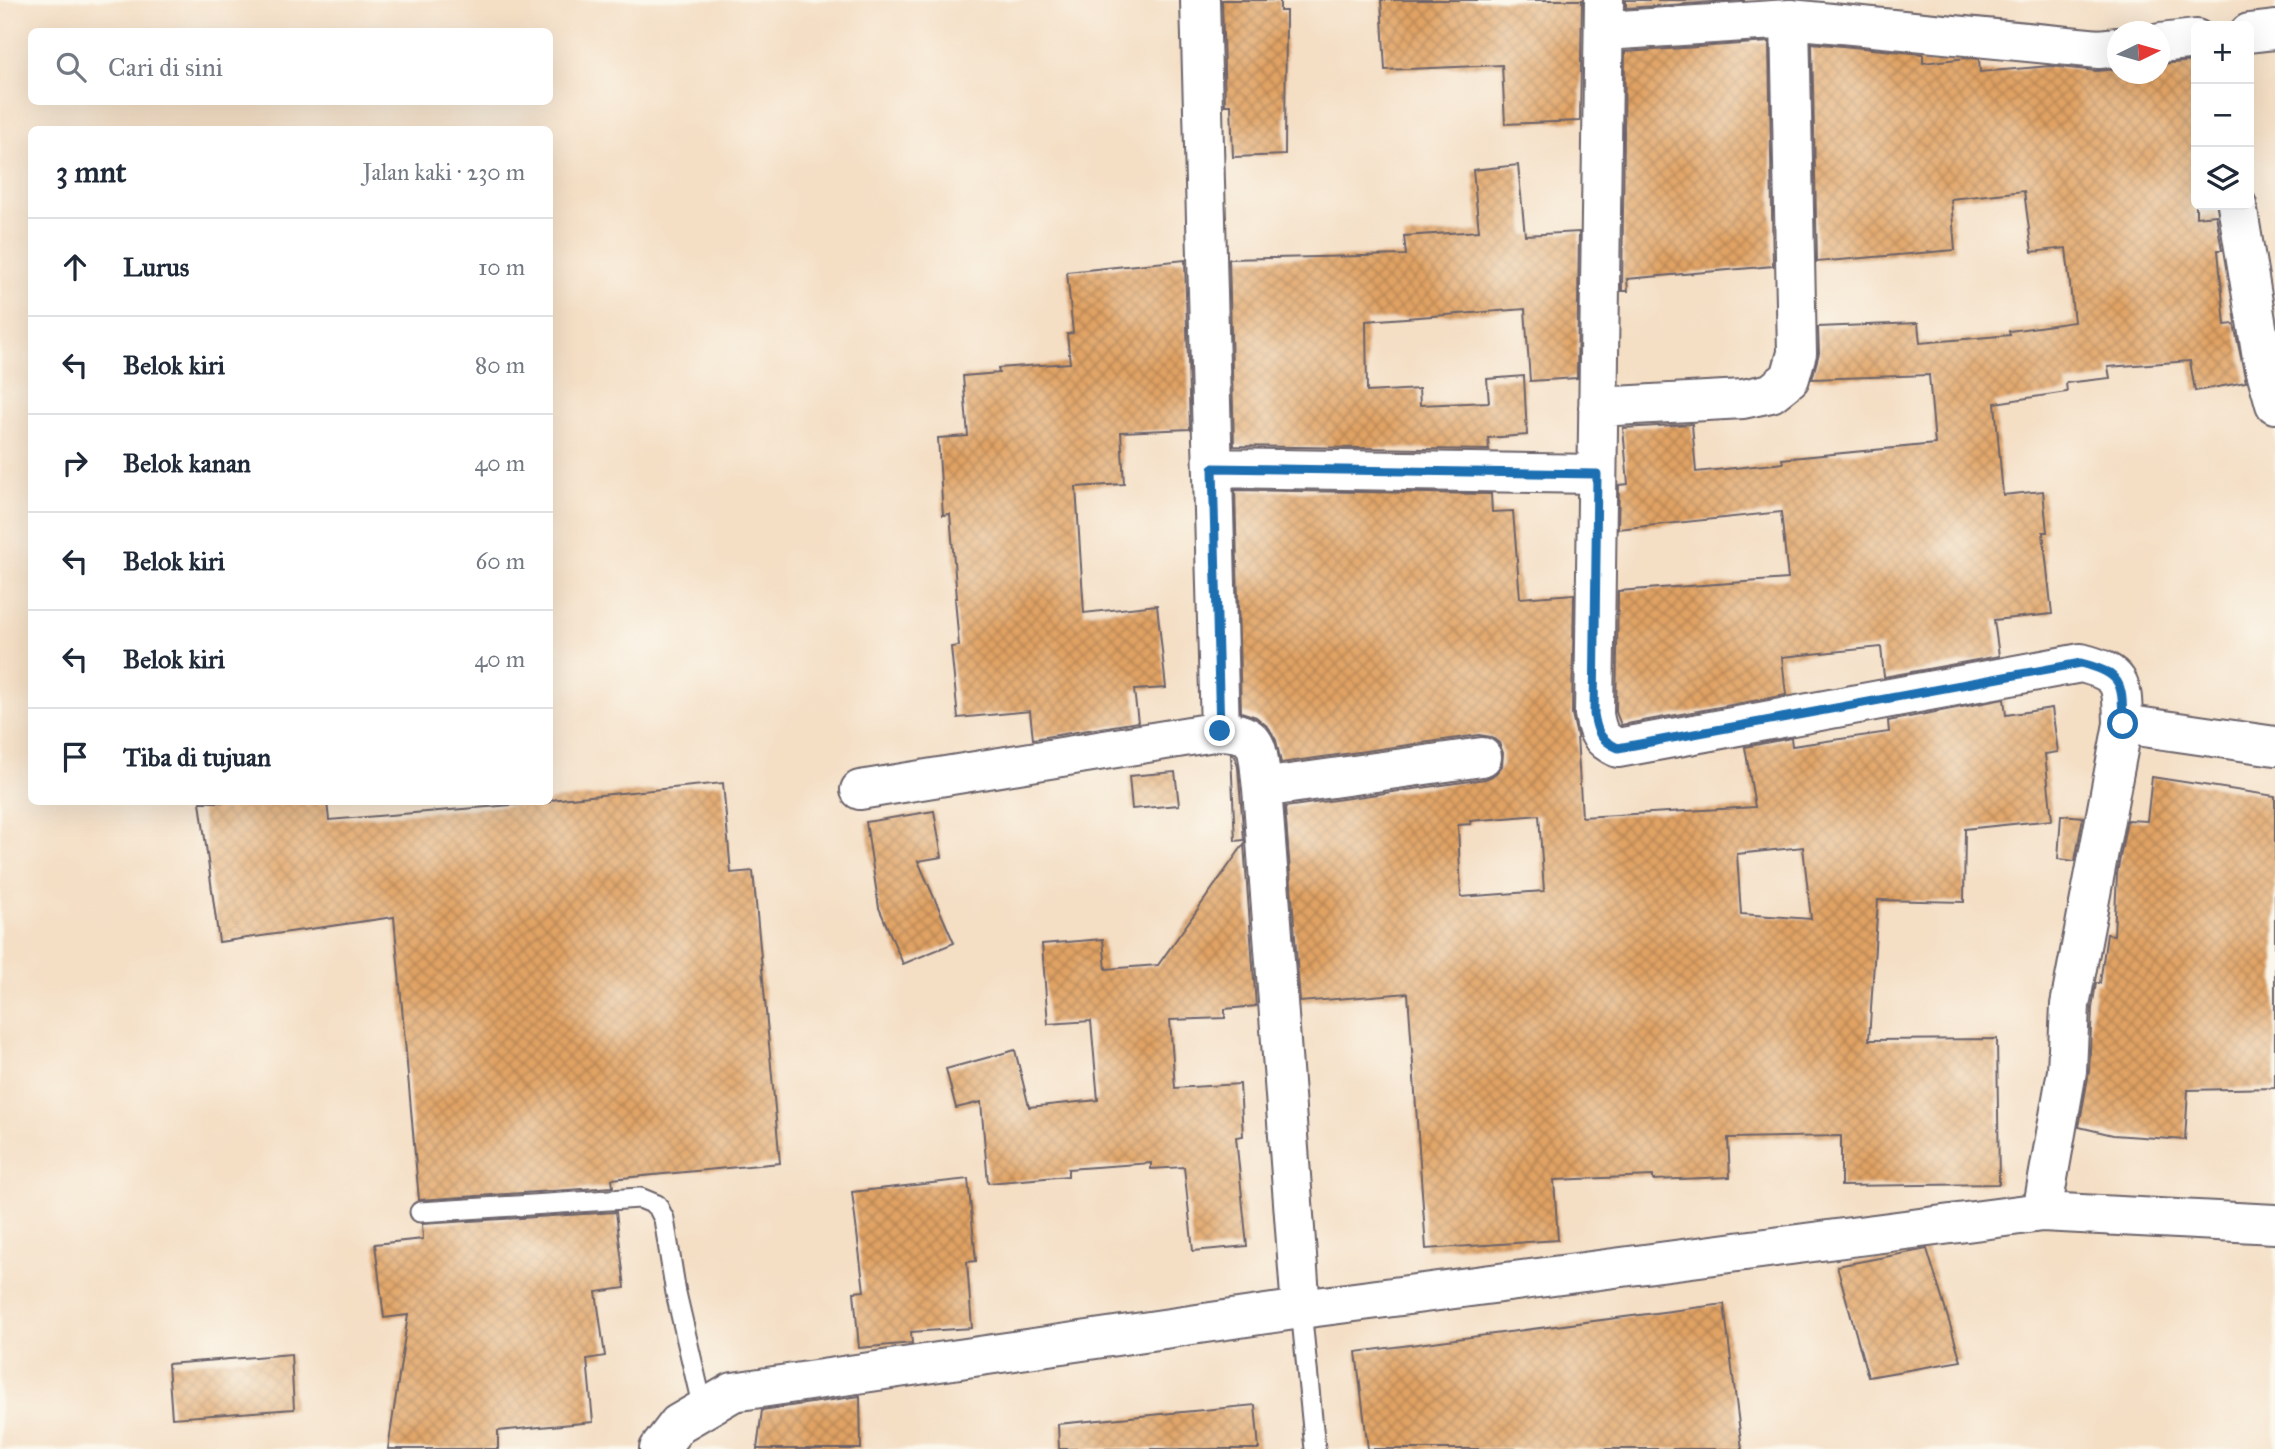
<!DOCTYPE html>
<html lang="id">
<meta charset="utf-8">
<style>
:root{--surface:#fff;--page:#f2f2f3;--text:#1f2937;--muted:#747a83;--line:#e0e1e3}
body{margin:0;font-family:"IM FELL Great Primer",serif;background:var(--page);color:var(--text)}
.controls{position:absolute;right:21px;top:21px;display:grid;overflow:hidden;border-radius:10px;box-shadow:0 7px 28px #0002}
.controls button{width:63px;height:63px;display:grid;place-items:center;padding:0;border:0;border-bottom:2px solid var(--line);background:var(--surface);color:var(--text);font:35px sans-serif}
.compass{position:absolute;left:2107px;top:21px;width:63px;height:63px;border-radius:50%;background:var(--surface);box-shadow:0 7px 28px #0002;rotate:85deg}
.stop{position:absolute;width:21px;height:21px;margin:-16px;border:5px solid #1f6fb2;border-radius:50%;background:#fff}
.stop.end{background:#1f6fb2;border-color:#fff;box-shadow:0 2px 7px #0008}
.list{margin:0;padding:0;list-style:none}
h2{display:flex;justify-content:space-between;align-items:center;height:91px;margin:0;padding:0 28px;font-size:30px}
h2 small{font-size:23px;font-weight:400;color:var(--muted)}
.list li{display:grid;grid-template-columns:46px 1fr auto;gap:21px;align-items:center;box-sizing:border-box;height:98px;padding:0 28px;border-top:2px solid var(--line)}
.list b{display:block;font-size:26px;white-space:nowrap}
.list em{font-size:23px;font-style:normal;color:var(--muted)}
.icon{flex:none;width:38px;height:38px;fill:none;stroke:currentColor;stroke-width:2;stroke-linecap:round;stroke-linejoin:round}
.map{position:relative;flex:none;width:2275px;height:1449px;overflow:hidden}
.search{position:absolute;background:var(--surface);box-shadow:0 7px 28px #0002;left:28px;top:28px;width:525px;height:77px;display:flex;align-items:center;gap:18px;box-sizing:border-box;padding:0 24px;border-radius:10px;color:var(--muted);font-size:26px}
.panel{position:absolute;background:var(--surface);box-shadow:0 7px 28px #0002;left:28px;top:126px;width:525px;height:679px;border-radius:10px}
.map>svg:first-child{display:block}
.building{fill:url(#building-cross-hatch);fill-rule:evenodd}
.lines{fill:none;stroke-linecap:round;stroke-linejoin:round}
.lane-casing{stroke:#6c646b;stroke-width:23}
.street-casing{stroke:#6c646b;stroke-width:42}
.lane{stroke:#fff;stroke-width:19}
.street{stroke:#fff;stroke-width:38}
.route{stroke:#1f6fb2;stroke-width:9}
</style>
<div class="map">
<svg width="2275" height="1449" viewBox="0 0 2275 1449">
<defs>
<pattern id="building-cross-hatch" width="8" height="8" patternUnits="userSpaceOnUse" patternTransform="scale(1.75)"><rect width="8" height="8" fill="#e1a364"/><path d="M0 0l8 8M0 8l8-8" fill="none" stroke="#b68454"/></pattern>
</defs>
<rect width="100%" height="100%" fill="#fbf7ec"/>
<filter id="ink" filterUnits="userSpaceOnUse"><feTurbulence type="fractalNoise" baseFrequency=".0143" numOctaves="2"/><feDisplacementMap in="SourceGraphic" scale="14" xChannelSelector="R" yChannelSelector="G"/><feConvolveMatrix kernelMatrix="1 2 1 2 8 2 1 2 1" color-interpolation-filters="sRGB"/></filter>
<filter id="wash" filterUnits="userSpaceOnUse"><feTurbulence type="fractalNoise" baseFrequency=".00686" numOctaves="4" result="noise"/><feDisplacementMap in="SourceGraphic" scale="28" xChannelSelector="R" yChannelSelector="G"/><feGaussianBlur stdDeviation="1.57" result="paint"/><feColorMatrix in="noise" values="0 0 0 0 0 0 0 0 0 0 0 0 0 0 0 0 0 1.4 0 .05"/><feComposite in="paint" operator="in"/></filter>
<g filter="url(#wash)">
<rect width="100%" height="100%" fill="#f4dec4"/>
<g id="blocks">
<!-- building -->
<path class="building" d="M1222,0H1280V11H1286L1285,155L1233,157L1231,105H1225Z
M1381,0H1582L1580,121L1505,124L1502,65L1385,70Z
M1626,0H1745L1626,8Z
M1769,42L1773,266L1627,279L1628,291H1622L1625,52Z
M1812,43L1923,54V63L1967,58L1979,59L1980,72L2050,66L2097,71L2118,69V74H2160V64L2196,61V217L2216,215L2222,250H2218L2225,325L2234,324L2246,382L2195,391L2190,361L2108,367L2110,378L2066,383L2067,392L1995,403L2003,495L2043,491L2047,532H2043L2052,614L1994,620L1999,656L1884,677L1881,647L1782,657L1786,695L1621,725L1616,712L1618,591L1788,579L1781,512L1618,529L1619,485L1628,484L1623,428L1692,424L1696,472L1783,463L1782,459L1935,444L1929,375L1812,379L1819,353L1818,327L1918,323L1920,343L2010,335L2009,331L2074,322L2066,248L2032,252L2024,191L1951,199L1955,250L1817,262Z
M1518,165L1525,235L1579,232L1577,378L1530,381L1525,309L1366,321L1367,392L1419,389L1420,405L1489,402L1487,379L1524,376L1527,435L1488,438L1489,450L1234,446L1229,259L1406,255L1404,236L1479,231L1473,170Z
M1185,260L1190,429L1121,432L1124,484L1076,487L1084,613L1157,605L1166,688L1134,690L1138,722L1033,739L1030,711L958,718L951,647L959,646L955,598H957L950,514L943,515L938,438L968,436L963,376L999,373L998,368L1070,363L1067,334L1073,333L1067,272Z
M1235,490L1491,494L1492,512L1513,511L1520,598L1574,594L1572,714L1577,736L1582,817L1755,807L1745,747L1791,738L1792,746L1889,732L1888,721L2004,699L2006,715L2052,708L2058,752L2045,754L2052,820L1965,829L1964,902L1878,900L1869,1040L1997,1039L1999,1184L1841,1186V1136L1728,1138L1730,1177L1653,1180V1176L1554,1180L1558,1240L1426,1249L1408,993L1300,1002L1285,807L1485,779L1495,775L1502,766L1503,753L1499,743L1491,737L1479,735L1281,763L1276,740L1269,728L1256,717L1241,712ZM1539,815L1544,891L1461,897L1458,825L1471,824L1470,821ZM1803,847L1811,919L1741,914L1737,854Z
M1231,754L1235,756L1238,767L1244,840L1235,841Z
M1175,772L1179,805L1132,809L1129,776Z
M2152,777L2275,796V1088L2188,1090L2185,1140L2113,1135L2079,1127L2089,1072L2092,1008L2096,983H2100L2107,934L2114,935L2117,874L2127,820L2147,821Z
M723,783L731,873L753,871L780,1163L612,1179L613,1187L419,1200L394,917L219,942L200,802H327L329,820L550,802V800Z
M934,811L942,857L918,861L954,943L903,964L879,908L866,822Z
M2061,815L2083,817L2075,861L2058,859Z
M1244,844L1256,1006L1225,1009V1018L1170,1020L1175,1088L1240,1084L1243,1136L1236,1137L1247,1246L1193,1251L1184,1167L1151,1169V1163L1068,1169V1176L988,1183L981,1102L956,1108L946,1069L1015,1050L1029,1107L1098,1100L1091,1021L1048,1024L1042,944L1103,939L1106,969L1158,965Z
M968,1179L976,1261L967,1262L972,1328L911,1332L912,1343L859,1348L854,1292L864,1291L852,1192Z
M616,1212L625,1288L596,1292L605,1356L587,1359L593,1422L498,1431V1449H388L408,1315L384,1318L375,1244L423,1239L422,1224Z
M1927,1249L1961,1361L1868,1377L1837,1266Z
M1724,1304L1742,1449H1368L1356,1352Z
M291,1354L294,1409L172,1418L168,1364Z
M860,1396L861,1449H757L762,1410Z
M1255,1405L1259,1449H1059L1058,1424Z"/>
</g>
</g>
<g filter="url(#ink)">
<use href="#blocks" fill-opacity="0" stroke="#6c646b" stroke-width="2"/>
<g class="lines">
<!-- lane casing -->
<g class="lane-casing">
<path id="lane" d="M420,1212L640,1198L657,1205L664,1219L676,1293L703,1409
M1301,1309L1315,1449"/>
</g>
<!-- street casing -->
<g class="street-casing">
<path id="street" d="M1200,0L1220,731C1263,732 1257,752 1262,788L1301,1309
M1604,0L1594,714C1597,732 1600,740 1618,748L2081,663C2124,674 2122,684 2123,724L2070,1005L2067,1071L2042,1212
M1605,31L1790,19L2099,49L2118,47
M2249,33L2275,30
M2160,43L2196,39
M2237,205L2262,357L2275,404
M1598,407L1743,399L1771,393L1790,378L1797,353L1790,19
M1213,468L1597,474
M2123,724L2275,746
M1262,788L1482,757
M860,790L1220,731
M659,1449L678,1424L733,1392L1301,1309L2042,1212L2275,1224"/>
</g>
<!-- lane -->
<use href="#lane" class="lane"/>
<!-- street -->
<use href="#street" class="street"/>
</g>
</g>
<g class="lines" filter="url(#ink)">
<!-- route -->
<path class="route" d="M1220,731L1213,468L1597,474L1594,714C1597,732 1600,740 1618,748L2081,663C2124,674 2122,684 2123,724"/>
</g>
</svg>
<div class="controls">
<button>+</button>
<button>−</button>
<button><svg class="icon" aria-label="layers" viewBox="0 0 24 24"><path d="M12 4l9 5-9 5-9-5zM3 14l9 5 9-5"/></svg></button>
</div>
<svg class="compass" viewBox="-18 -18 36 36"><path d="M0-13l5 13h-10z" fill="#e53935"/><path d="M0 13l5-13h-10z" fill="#747a83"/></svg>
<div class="stop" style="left:2123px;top:724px"></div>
<div class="stop end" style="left:1220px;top:731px"></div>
<div class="search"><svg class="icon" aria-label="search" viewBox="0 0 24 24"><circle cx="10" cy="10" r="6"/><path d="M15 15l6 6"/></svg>Cari di sini</div>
<section class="panel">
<h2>3 mnt<small>Jalan kaki · 230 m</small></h2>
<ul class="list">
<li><svg class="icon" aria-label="ahead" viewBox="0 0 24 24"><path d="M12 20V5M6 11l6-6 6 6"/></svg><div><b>Lurus</b></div><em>10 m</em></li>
<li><svg class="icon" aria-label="left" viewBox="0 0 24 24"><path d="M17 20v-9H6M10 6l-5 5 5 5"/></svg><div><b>Belok kiri</b></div><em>80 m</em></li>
<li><svg class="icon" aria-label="right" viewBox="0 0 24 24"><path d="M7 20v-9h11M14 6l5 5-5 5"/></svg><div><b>Belok kanan</b></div><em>40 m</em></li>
<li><svg class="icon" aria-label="left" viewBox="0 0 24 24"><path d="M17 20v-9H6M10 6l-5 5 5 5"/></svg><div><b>Belok kiri</b></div><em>60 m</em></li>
<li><svg class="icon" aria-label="left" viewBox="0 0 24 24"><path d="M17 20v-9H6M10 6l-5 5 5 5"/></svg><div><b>Belok kiri</b></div><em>40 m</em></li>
<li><svg class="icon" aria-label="arrive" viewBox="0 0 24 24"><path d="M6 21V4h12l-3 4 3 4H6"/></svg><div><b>Tiba di tujuan</b></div></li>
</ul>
</section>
</div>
